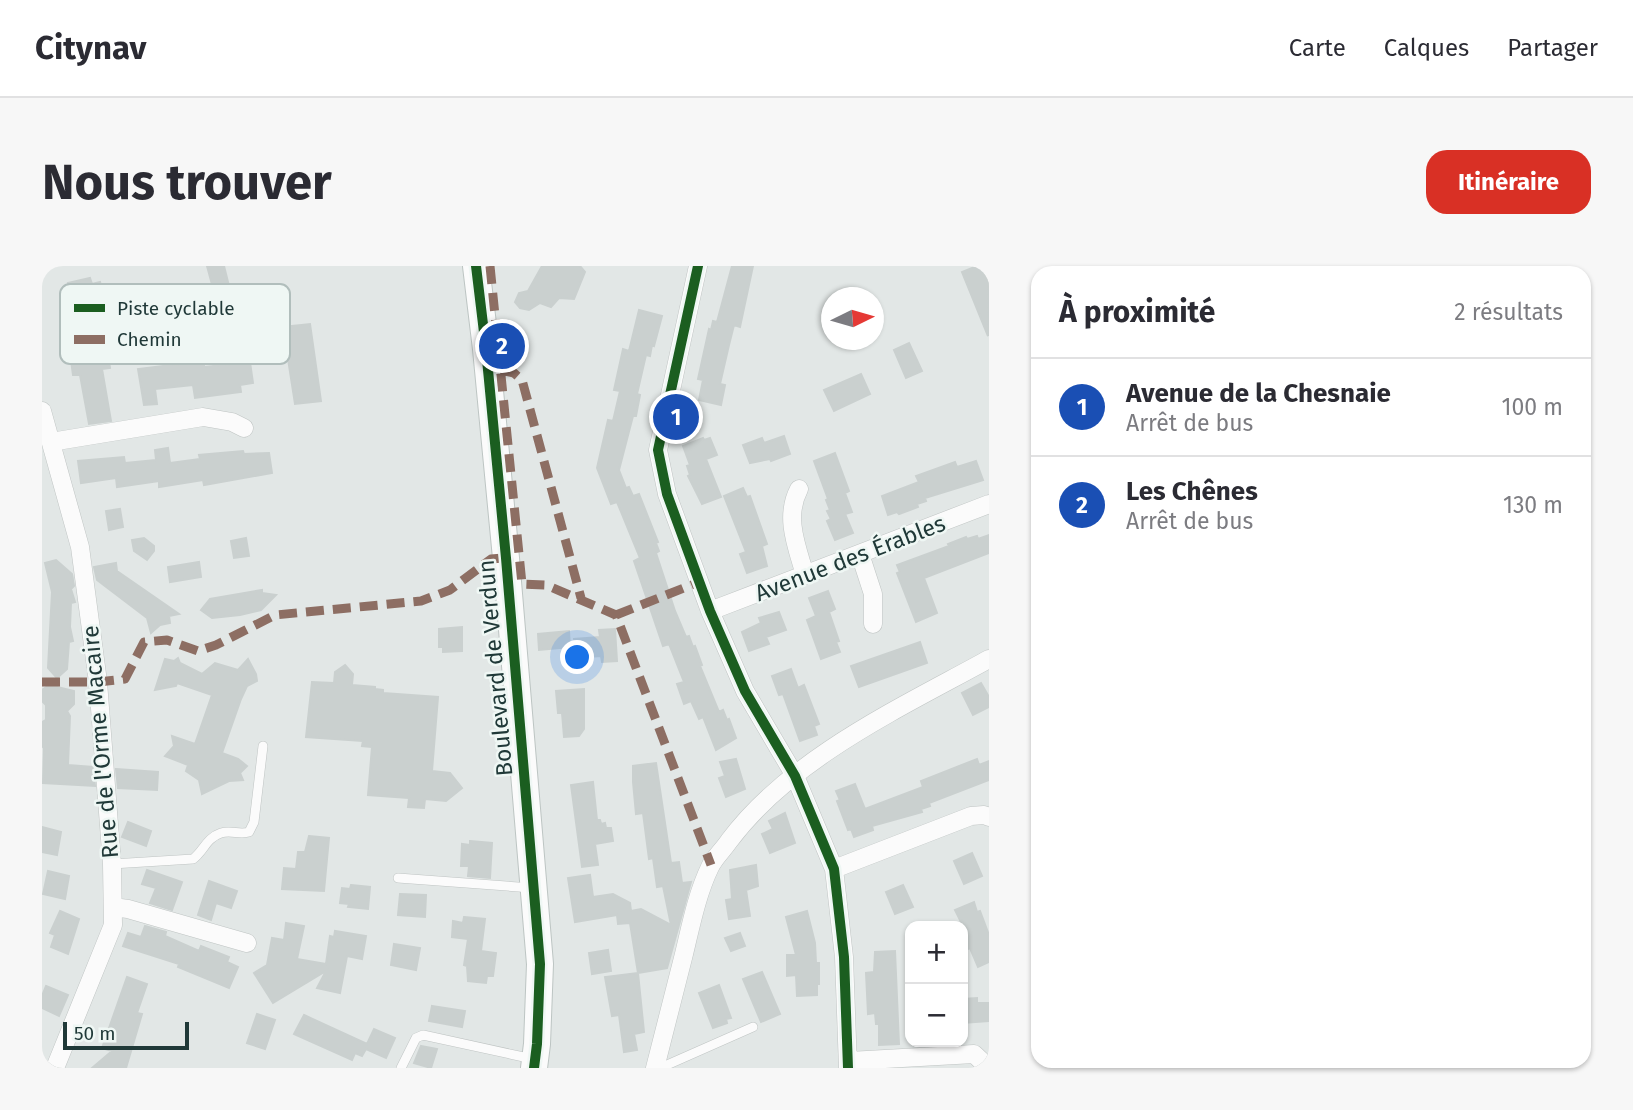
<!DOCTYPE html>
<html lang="fr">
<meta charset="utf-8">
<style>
:root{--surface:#fff;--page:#f7f7f7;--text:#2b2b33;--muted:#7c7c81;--line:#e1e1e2;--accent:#d93025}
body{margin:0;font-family:"Fira Sans",sans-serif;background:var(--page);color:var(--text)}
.controls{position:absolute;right:21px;bottom:21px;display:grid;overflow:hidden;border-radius:14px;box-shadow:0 2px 5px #0004}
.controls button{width:63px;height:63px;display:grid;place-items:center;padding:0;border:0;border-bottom:2px solid var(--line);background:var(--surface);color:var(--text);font:35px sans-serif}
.compass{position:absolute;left:779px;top:21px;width:63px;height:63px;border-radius:50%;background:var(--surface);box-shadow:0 2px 5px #0004;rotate:85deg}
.scale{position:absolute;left:21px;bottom:18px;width:126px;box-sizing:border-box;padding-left:7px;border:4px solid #203938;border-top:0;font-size:19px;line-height:24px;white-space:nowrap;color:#203938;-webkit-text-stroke:5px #eff7f4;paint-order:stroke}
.you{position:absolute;left:536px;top:392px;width:24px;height:24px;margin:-18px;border:5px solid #fff;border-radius:50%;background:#1a73e8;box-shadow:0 0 0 10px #1a73e833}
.badge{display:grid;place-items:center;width:46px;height:46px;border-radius:50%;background:var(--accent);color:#fff;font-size:23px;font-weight:700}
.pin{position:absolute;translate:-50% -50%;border:4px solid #fff;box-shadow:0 2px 7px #0006}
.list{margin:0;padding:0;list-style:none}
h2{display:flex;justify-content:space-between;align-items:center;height:91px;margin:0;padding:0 28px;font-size:30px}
h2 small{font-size:23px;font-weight:400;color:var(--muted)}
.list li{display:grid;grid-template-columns:46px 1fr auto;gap:21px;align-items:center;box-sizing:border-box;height:98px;padding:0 28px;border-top:2px solid var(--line)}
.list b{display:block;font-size:26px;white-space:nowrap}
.list p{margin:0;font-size:23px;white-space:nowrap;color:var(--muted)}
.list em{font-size:23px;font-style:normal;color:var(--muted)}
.map{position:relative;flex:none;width:947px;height:802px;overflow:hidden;border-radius:21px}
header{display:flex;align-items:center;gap:42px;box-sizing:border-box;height:98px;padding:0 35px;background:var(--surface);border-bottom:2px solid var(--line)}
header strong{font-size:33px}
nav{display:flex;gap:38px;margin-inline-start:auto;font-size:24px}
.intro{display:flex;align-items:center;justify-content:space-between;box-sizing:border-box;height:168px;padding:0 42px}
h1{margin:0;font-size:49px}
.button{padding:18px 32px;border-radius:21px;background:var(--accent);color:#fff;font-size:24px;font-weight:700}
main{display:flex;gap:42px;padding:0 42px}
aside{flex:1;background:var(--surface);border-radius:21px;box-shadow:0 2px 5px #0004}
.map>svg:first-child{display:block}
.building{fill:#cad0cf;stroke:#cad0cf;stroke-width:2}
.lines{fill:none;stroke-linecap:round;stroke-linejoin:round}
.service-casing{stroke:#bfc4c3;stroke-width:10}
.minor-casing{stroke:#bfc4c3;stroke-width:19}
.secondary-casing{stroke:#bdc5c3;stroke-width:28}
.service{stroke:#fbfbfb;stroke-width:9}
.minor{stroke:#fbfbfb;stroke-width:18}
.secondary{stroke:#fbfbfb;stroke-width:26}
.quiet{stroke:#8d6e63;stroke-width:9;stroke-dasharray:18 9;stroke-linecap:butt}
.cycleway-casing{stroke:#eff7f4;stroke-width:15}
.cycleway{stroke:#1b5e20;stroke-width:10}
.labels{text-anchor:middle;stroke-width:5;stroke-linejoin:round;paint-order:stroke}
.street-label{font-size:23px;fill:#203938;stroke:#eff7f4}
.key{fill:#eff7f4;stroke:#b1bebc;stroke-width:2}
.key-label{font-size:19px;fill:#203938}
</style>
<header>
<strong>Citynav</strong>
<nav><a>Carte</a><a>Calques</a><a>Partager</a></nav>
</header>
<div class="intro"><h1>Nous trouver</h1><a class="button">Itinéraire</a></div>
<main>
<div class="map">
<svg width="947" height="802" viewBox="0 0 947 802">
<rect width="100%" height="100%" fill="#e2e7e6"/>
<!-- building -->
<path class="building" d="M165,0H182L193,44L178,48Z
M500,0H538L543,6L532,33L517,32L509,41L498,37L487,44L478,42L473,36L477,27L486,25Z
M690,0H711L698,61L692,59L687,79L678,118L683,119L679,139L657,134L661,114L656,113L667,63L669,64L671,55L675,56Z
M935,0H947L946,70L920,6Z
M48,12L50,18L58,16L66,44L40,51L36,39L32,40L26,17Z
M597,44L620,50L612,80L610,79L608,90L604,89L595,128L598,129L594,150H591L577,204L584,222L587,221L591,230L597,228L616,276L614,277L617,285L614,287L633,345L644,371L647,370L651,381L653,380L660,399L658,400L677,446L681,444L685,454L687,453L694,472L674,484L661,451L657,453L649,435L642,438L635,418L642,416L627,378L621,380L592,295L598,292L575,236L569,238L555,202L566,154L571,155L578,125L572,124L581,83L587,85Z
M268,58L279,135L253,138L241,61Z
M867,77L880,105L864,112L852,84Z
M65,82L68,102L60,103L69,155L47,158L38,109H31L28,87Z
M162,95V101L208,96L211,117L198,119L199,126L153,132L151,119L113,123L115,138L102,139L96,103Z
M819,108L828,128L792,145L782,124Z
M742,170L748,188L729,195L728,193L708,197L701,179L720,172L722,177Z
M661,172L662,174L668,172L675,189L664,193L679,231L660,238L646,210L648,209L645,200L648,199L641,180Z
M126,182L128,197L158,193L157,189L201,185L202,188L227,187L230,207L162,219L161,214L117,221V215L75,221L74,212L39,217L36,195L82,191L83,197L114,194L113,184Z
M793,187L807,225L803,227L810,246L803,248L811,267L793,274L785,255L789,253L785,245L788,244L784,234L786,233L772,195Z
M934,195L941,214L883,232L884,235L875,238L876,241L857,248L855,246L846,249L840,230L877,216L874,210L913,196L915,201Z
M701,222L705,231L708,230L725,278L720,280L725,300L705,307L698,288L704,286L682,230Z
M78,243L81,261L67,264L64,245Z
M947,269V287L882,312L895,347L874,356L855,307L858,306L855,299L907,280L906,278L924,271L925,273L935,270L936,273Z
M102,272L112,280V285L105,294L92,285L90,274Z
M204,272L207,290L192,292L189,275Z
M14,294L30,308L32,320L29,323L33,336L29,337L28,361L31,375L27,376L25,403L15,412L6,402L10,326L3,297Z
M157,296L159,311L128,316L126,301Z
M74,297L75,305L137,348L127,350L128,357L118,359L109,367L105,352L55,314L52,301Z
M220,324V327L234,329L219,344L198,349L170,352L159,344L168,333Z
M786,325L793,343L787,346L797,375L794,376L798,386L779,393L765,354L774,350L767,332Z
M737,346L744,364L724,371L727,378L707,385L700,366L719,357L717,352Z
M420,361V385L401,386V381H397V363Z
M573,363L575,395L560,396L559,390L534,392L532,373L558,371L557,364Z
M527,365L528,381L497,384L496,368Z
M878,376L885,397L817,421L809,400Z
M136,392L138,397L160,408L173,397L196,404L206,393L214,408L215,415L205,420L199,433L180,487L196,493L205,500L198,507L201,514L187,515L160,528L157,514L144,505L146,499L123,490L132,480L130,470L153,478L170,429L135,417L134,420L113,424L123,393L132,395Z
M303,399L311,408L310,419L333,421V423L341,424V427L396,431L390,505L408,507L420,522L404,535L383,533L382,542L366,541L367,532L326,529L330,481L320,480L321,475L264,471L270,416L292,417L293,406Z
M749,403L756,422L762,419L777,458L772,460L775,469L758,475L741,428L737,429L730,410Z
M939,417L947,431V441L931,449L920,427Z
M7,419L32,425V438L25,445L28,450L26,499L51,501L53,520L1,517L2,482L0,480V456L4,454V439L0,435V424Z
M542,423V463L537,470L522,471L520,447H516L514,425Z
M694,493L703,523L684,531L677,512L683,510L678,496Z
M935,493L937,499L947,495V514L887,537L888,540L879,543L880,546L830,560L831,564L812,571L809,563L806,564L795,535L798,534L794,525L813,518L823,543L881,521L879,515Z
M614,497L629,597L637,596L640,617L649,616L625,702L596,707L602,766L592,768L595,784L582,786L577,749L570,750L563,711L596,707L588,657L576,658L575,649L533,656L526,612L548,609L551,631L571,628L588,637L589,645L599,643L629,659L621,620L615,621L611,592L607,593L601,547L594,548L591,516V500Z
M74,503L116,506L115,524L76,522Z
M551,516L555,554H558L559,558L563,557L564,562H569L571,575L553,578L556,599L540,601L529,519Z
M743,547L753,577L728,587L720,568L731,563L727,555Z
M86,556L109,565L104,580L80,571Z
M0,561L19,566L15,589L0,586Z
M267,570L287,572L282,625L240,623L242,602L254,603L256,586H263Z
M428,575L450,577L448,612L426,610L427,600H419L420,578L428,579Z
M930,587L940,610L922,618L912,595Z
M714,599L716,620L704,624L708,650L687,653L684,634L690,633L688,604Z
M105,604L140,616L130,644L108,637L114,622L100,618Z
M6,605L27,610L23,633L1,628Z
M167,615L195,625L189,642L174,637L169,654L156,649Z
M309,619L328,621L326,643L306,641L307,638L298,637L300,622L308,623Z
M861,619L871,641L853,648L844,626Z
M358,628L384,629L383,651L356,649Z
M932,636L935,646L938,645L947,669V696L936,701L928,682L921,685V660L913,644Z
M18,645L37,653L26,688L9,681L13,669L8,667Z
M765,645L773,677L774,697H777V718H775V729L755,730L754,709L745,710V689H754L744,651Z
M422,651L443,653L439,685L454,687L451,710H445L444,717L426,715L425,700L422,699L426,673L410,671L411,655L421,657Z
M244,657L262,660L255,693L284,698L288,670L292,671L293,665L324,670L320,693L305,690L298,727L275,722L284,705L231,737L212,707L225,699L230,672L242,674Z
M103,660L124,666L123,670L157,685L159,680L187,691L185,696L196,701L187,722L136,701L137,698L81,680L86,667L99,671Z
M698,667L703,680L689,685L683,672Z
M352,678L378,682L374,704L349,699Z
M566,684L569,705L550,708L547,687Z
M853,685L857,778L837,779V758H834L833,747L826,748L824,707L832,706L833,686Z
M720,706L738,748L719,756L701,713Z
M85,711L105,718L95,747L100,748L84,802H50L70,785L60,782Z
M677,719L689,752L684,753L685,757L671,762L657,727Z
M4,720L26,729L17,750L0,742V730Z
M935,732V737H947V755L921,757V733Z
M390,740L423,745L420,761L387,755Z
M215,748L233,754L223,783L205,777Z
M262,749L325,778L332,763L353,772L344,792L324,783L320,790L313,787L310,794L252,768Z
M379,780L395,783L389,802L372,797Z"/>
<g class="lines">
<!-- service casing -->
<g class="service-casing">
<path id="service" d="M70,598L151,593C162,585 164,572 179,567C189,564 198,569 207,566L212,556L221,480
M356,612L490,622
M359,802L374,772L381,769L491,793
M618,802L711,761"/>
</g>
<!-- minor casing -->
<g class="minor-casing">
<path id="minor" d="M656,0L616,184L625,228L668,345L703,425L753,510L792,603L802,691L806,802
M0,145L38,281L56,416L70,598L71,659L13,802
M9,176L161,151L190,156L202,162
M757,223C742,251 755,281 763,309
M818,288L831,328V358
M668,345L947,238
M792,603L929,550L942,549L947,551
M71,641L86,643L205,677
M807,795L932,788L947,802
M613,802C623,764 632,726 642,688C649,659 655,628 668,601C672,592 681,584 687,575C749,492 858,442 947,393"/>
</g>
<!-- secondary casing -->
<g class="secondary-casing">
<path id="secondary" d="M434,0L444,83L464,292L498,698L495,778L492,802"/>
</g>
<!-- service -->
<use href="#service" class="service"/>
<!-- minor -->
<use href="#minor" class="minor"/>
<!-- secondary -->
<use href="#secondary" class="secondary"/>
<!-- quiet -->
<path class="quiet" d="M448,0L480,318L504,319L574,349L669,599
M459,104L472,107L480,114L539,332
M574,349L657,316
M0,416H56L83,413L102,376L125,374L156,385L174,379L233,349L379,335L408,324L449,293L471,291"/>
<!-- cycleway casing -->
<g class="cycleway-casing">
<path id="cycleway" d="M434,0L444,83L464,292L498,698L495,778L492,802
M656,0L616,184L625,228L668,345L703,425L753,510L792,603L802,691L806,802"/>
</g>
<!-- cycleway -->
<use href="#cycleway" class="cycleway"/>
</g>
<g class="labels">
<!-- street labels -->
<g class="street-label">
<text transform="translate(808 292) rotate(-21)" y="8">Avenue des Érables</text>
<text transform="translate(453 402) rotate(-95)" y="8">Boulevard de Verdun</text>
<text transform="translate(58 476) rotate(-95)" y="8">Rue de l'Orme Macaire</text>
</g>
</g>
<!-- legend -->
<rect x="18" y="18" width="230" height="80" rx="10" class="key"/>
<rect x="32" y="38" width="31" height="8" fill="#1b5e20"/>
<rect x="32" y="69" width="31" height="9" fill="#8d6e63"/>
<g class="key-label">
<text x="75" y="49">Piste cyclable</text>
<text x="75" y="80">Chemin</text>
</g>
</svg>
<div class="controls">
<button>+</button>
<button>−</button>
</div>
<svg class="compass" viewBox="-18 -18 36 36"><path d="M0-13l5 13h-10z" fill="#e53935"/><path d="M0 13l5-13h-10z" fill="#7c7c81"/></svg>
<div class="scale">50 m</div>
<div class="you"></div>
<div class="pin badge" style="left:634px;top:151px;background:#1a4fb4">1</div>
<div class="pin badge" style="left:460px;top:80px;background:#1a4fb4">2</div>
</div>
<aside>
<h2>À proximité<small>2 résultats</small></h2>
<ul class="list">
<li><span class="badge" style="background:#1a4fb4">1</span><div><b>Avenue de la Chesnaie</b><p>Arrêt de bus</p></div><em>100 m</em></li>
<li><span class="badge" style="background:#1a4fb4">2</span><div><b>Les Chênes</b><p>Arrêt de bus</p></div><em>130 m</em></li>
</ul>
</aside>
</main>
